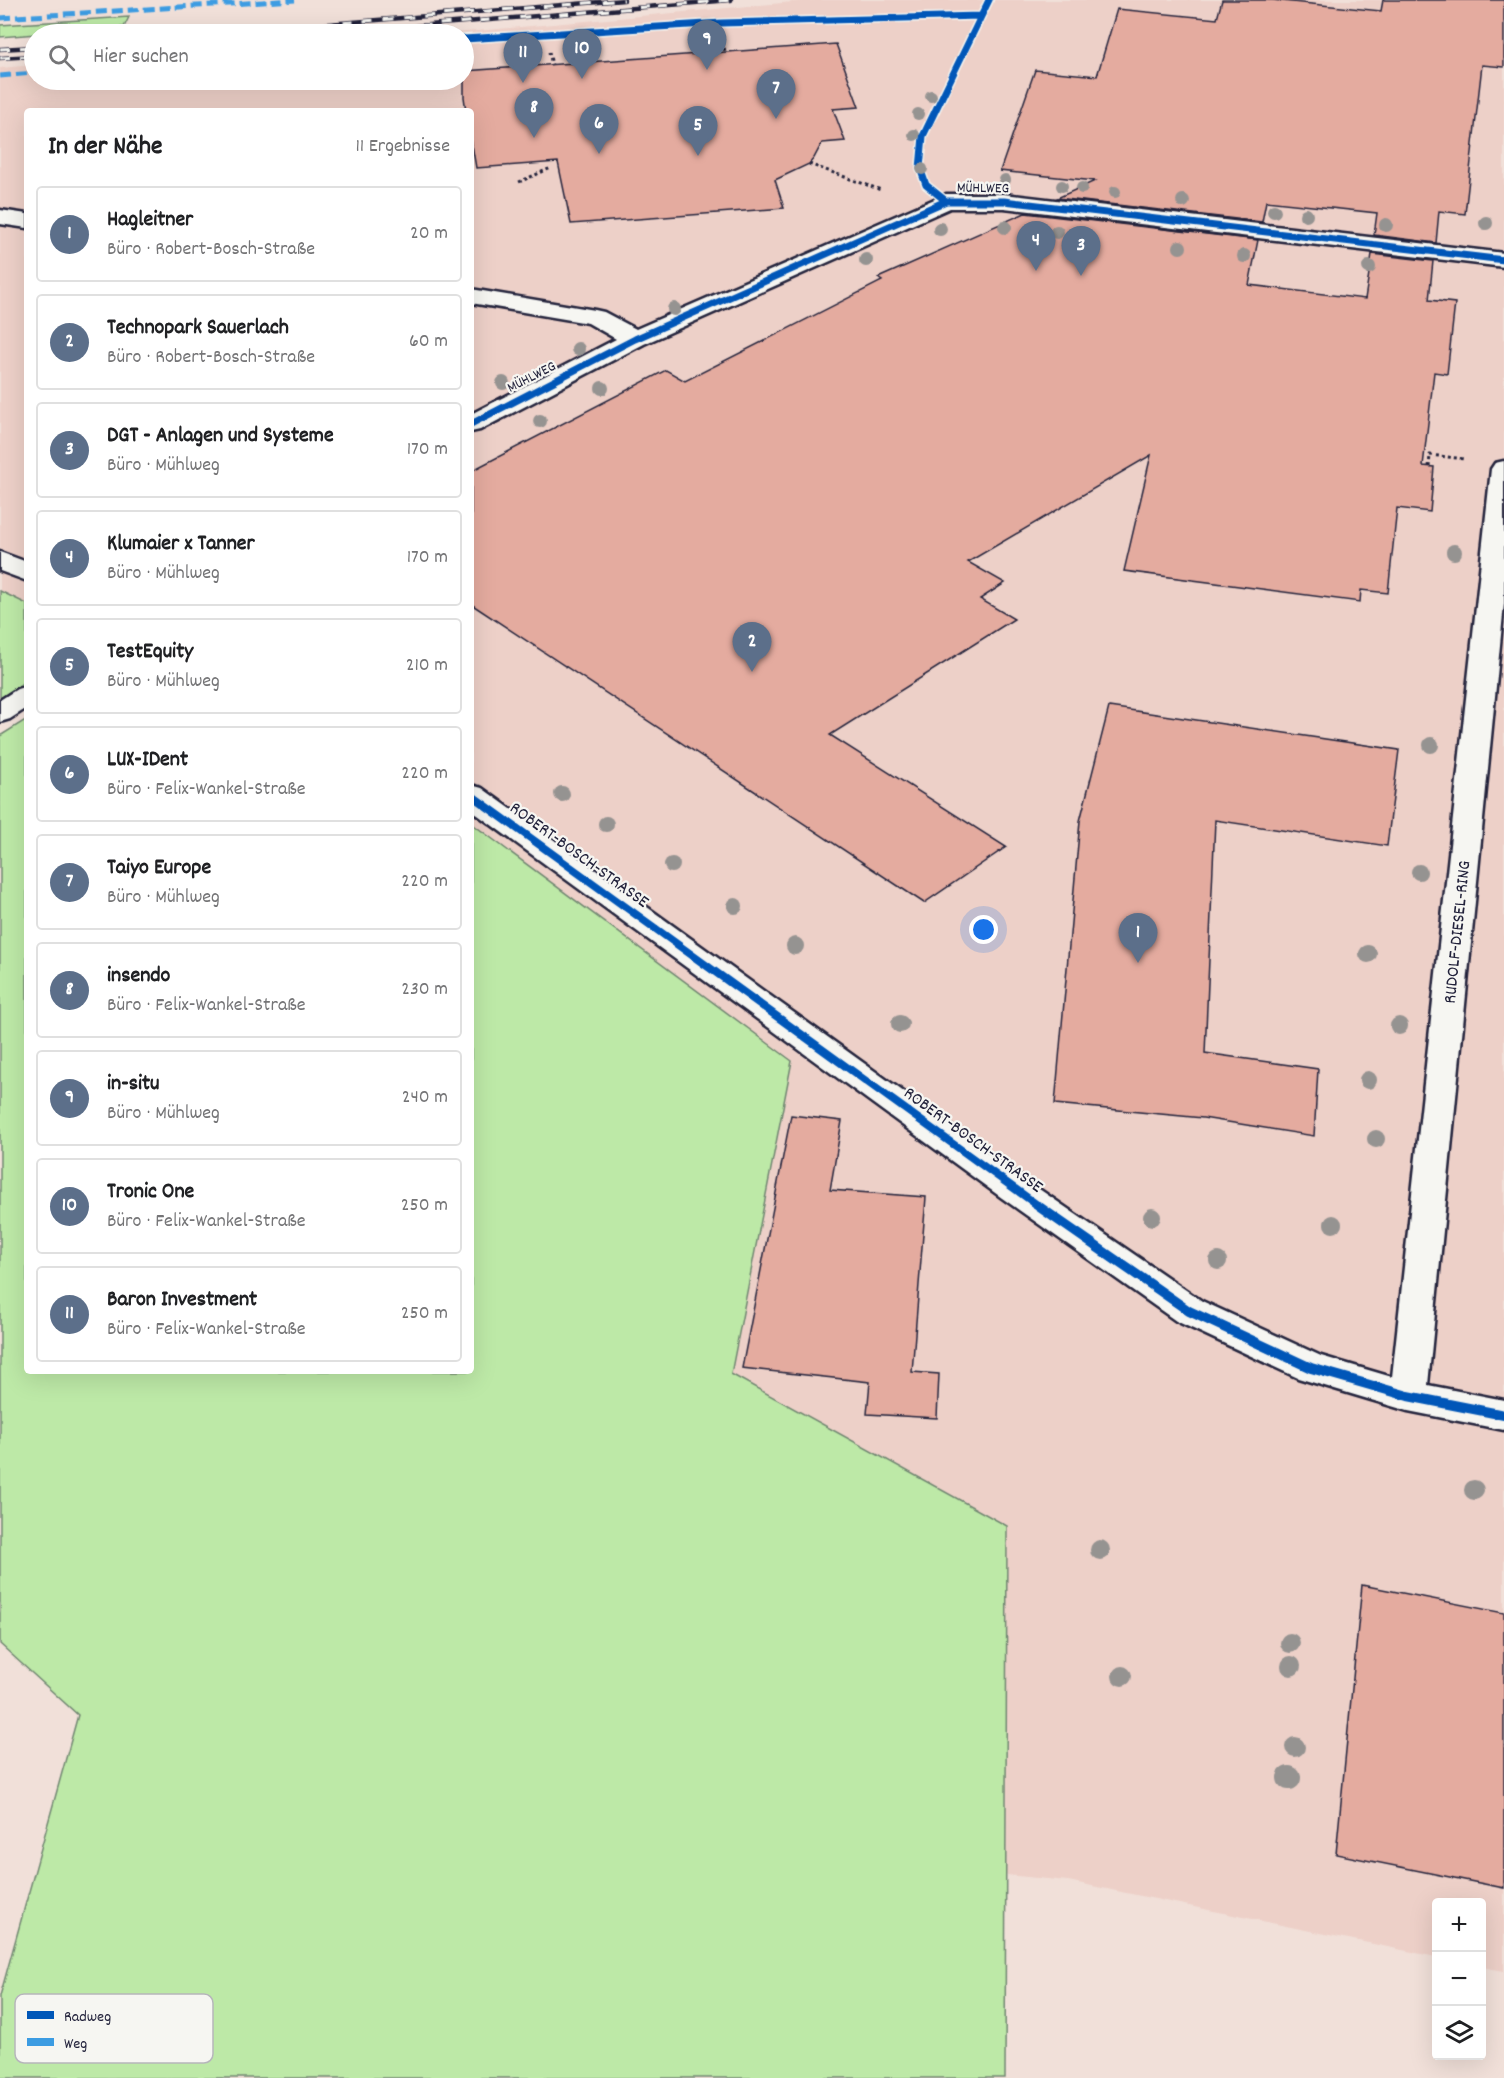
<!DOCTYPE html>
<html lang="de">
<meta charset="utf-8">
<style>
:root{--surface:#fff;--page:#f6f6f6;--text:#202124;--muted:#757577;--line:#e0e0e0;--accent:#22223b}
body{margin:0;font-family:Dekko,sans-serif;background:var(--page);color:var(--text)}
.controls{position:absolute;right:18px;bottom:18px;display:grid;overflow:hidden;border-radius:6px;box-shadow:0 6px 24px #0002}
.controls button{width:54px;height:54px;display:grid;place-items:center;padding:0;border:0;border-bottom:2px solid var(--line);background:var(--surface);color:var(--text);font:30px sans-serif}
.you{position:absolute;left:984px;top:930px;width:21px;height:21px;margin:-15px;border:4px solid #fff;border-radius:50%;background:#1a73e8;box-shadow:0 0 0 9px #1a73e833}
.badge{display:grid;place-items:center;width:39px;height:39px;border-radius:50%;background:var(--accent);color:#fff;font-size:20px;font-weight:700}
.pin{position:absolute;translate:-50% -50px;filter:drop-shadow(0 2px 3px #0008)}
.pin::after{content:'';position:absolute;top:32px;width:21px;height:18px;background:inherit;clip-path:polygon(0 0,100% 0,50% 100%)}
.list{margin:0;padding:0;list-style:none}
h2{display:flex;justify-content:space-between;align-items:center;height:78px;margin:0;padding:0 24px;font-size:26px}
h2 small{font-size:20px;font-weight:400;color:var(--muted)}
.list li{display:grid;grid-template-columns:39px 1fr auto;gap:18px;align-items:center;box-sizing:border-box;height:96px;margin:0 12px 12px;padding:0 12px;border:2px solid var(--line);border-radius:6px}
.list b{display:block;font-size:22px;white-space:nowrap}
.list p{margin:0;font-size:20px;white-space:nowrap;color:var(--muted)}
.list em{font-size:20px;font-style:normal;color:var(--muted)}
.icon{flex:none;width:33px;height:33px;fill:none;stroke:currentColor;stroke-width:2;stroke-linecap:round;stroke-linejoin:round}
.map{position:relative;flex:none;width:1504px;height:2078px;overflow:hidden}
.search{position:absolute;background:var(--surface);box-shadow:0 6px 24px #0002;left:24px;top:24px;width:450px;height:66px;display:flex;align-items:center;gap:15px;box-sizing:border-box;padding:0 21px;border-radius:33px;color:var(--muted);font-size:22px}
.panel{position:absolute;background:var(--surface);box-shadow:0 6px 24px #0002;left:24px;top:108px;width:450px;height:1266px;border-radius:6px}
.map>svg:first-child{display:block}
.built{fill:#edd0c8}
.green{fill:#bde9a7;stroke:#708671;stroke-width:1.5}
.building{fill:#e4ab9f;stroke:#22223b;stroke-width:1.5}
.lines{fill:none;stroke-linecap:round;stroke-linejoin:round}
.street-casing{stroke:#22223b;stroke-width:5}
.path{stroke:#22223b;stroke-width:3;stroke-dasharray:3 3;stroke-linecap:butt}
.street{fill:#f6f6f2;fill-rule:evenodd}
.rail-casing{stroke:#22223b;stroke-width:4.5}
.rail{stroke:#f6f6f2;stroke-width:3;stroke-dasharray:10;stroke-linecap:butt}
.quiet{stroke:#3c9ce2;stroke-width:5;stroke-dasharray:11 5;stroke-linecap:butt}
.cycleway-far2-casing{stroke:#f6f6f2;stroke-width:10}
.cycleway-far1-casing{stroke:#f6f6f2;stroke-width:12}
.cycleway-casing{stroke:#f6f6f2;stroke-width:14}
.cycleway-far2{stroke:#0057b8;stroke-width:7}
.cycleway-far1{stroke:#0057b8;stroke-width:8}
.cycleway{stroke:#0057b8;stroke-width:10}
.tree{fill:#959391}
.labels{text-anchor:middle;stroke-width:4.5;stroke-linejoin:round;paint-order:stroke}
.far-street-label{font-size:15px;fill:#22223b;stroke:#f6f6f2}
.street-label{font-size:18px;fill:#22223b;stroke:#f6f6f2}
.key{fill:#f6f6f2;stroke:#b6b6bb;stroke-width:1.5}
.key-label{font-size:16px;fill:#22223b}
</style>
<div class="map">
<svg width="1504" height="2078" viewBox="0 0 1504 2078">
<rect width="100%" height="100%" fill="#f1e0d9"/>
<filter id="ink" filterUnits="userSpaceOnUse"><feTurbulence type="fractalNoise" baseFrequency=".0167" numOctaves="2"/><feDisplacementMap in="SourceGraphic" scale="12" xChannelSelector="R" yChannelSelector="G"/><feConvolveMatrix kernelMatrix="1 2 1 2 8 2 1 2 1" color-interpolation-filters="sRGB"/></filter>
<g filter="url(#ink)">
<!-- built -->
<path class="built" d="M814,0H1504V1971L1482,1967V1902H1436V1957L1068,1881L1006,1875L1007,1526L731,1374L792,1061L471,823V111H27V604L0,591V68L34,65V80H464V34H444Z"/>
<!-- green -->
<path class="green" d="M129,17L124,27L0,37V25Z
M0,591L27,604V680L0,698Z
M27,719V1371H471V823L792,1061L731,1374L1007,1526L1005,2078H0V1996L78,1715L0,1644V736Z"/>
<!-- building -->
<path class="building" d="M1222,0H1272L1381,11L1383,0H1504V67L1482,65L1465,214L1439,211L1436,243L1374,235L1377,213L1266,201L1262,222L1057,198L1095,181L1000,171L1035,70L1097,76L1117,9L1217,19Z
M836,44L859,107L833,109L845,141L822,143L814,158L809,164L775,180L784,208L571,224L558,162L476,168L471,139V111H466L464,97V71Z
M1025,213L1258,240L1249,285L1365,299L1372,254L1433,261L1429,300L1455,303L1447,374L1434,372L1423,466L1434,467L1430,512L1397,508L1388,593L1361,590L1360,602L1124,571L1151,455L968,562L1005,583L980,599L1014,619L830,735L1006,847L924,903L471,604V471L666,370L685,381L882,281L878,278Z
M1109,707L1399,750L1387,846L1215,820L1205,1053L1318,1069L1314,1136L1203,1118L1055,1104L1080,821Z
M791,1115L842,1121L830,1190L926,1197L912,1372L939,1374L937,1418L867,1414L870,1382L742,1368Z
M1362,1585L1504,1613V1888L1336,1854Z"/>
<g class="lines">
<!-- street casing -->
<g class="street-casing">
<path id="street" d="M946,194H1004L1504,253V267L1004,208H950L644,344L480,430L471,432V414L616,339L588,323L471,303V289L595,310L604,312L636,329Z
M0,210L27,214V228L0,224Z
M1504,461V604L1428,1385L1504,1400V1430L1408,1411L1298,1378L1176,1321L1002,1198L471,810V785L482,788L1026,1180L1202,1301L1321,1356L1392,1377L1491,469L1495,463Z
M0,552L27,562V581L0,571Z
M27,686V708L10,719L0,722V700L17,689Z"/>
</g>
<!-- path -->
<path class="path" d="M723,42L725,52
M549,52L552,65
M809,164L881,190
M519,182L551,168
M1429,467L1430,455L1465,459"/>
<!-- street -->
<use href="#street" class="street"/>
<!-- rail casing -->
<g class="rail-casing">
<path id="rail" d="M204,34L624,0
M320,34L731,0
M0,49L34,47
M0,58L34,56"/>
</g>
<!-- rail -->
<use href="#rail" class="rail"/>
<!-- quiet -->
<path class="quiet" d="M0,18L295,0
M0,76L34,73"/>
<!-- cycleway-far2 casing -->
<g class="cycleway-far2-casing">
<path id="cycleway-far2" d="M464,39L722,23L980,16
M946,201L926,185L920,168L923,136L989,0
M471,424L635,339L946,201H1004L1504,260"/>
</g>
<!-- cycleway-far1 casing -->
<g class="cycleway-far1-casing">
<path id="cycleway-far1" d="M471,795L1040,1207"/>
</g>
<!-- cycleway casing -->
<g class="cycleway-casing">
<path id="cycleway" d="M1038,1206L1189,1311L1311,1368L1408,1396L1504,1415"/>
</g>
<!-- cycleway-far2 -->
<use href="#cycleway-far2" class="cycleway-far2"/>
<!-- cycleway-far1 -->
<use href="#cycleway-far1" class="cycleway-far1"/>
<!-- cycleway -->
<use href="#cycleway" class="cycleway"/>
</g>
<!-- trees -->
<g class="tree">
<circle cx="931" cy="96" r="6"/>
<circle cx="918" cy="114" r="6"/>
<circle cx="914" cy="135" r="6"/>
<circle cx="922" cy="169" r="6"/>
<circle cx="1005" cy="180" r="6"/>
<circle cx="1062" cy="186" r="6"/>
<circle cx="1082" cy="188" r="6"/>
<circle cx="1115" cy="192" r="6"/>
<circle cx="1183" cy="201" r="7"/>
<circle cx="1274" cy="211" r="7"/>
<circle cx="1306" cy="215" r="7"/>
<circle cx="1486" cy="223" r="7"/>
<circle cx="1386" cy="225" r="7"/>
<circle cx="1005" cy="227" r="7"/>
<circle cx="940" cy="229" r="7"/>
<circle cx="1057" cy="232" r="7"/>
<circle cx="1180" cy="247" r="7"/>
<circle cx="1244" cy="256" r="7"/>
<circle cx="866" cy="260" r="7"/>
<circle cx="1369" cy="267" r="7"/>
<circle cx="674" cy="309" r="7"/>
<circle cx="578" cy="349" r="7"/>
<circle cx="503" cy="383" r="7"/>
<circle cx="602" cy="388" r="7"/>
<circle cx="540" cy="421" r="7"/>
<circle cx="1454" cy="552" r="8"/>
<circle cx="1431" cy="745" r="8"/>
<circle cx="562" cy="794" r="8"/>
<circle cx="606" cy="824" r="8"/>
<circle cx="672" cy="865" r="8"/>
<circle cx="1419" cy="872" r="8"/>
<circle cx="735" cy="906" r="8"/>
<circle cx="795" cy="946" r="9"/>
<circle cx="1368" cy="954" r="9"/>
<circle cx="900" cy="1024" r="9"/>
<circle cx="1399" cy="1026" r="9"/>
<circle cx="1368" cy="1080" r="9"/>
<circle cx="1376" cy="1139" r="9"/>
<circle cx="1152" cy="1217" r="9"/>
<circle cx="1333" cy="1224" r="9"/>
<circle cx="1218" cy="1261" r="9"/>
<circle cx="1474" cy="1490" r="10"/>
<circle cx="1100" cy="1550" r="10"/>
<circle cx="1290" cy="1643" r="10"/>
<circle cx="1291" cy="1666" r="10"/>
<circle cx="1122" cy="1676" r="10"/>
<circle cx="1295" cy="1747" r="10"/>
<circle cx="1289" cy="1778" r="12"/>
</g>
</g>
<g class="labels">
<!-- far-street labels -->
<g class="far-street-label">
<text transform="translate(983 187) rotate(1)" y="5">MÜHLWEG</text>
<text transform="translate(531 376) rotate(-27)" y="5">MÜHLWEG</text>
</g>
<!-- street labels -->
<g class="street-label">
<text transform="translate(580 854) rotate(36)" y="6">ROBERT-BOSCH-STRASSE</text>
<text transform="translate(1456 932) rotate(-84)" y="6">RUDOLF-DIESEL-RING</text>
<text transform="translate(974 1139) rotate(36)" y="6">ROBERT-BOSCH-STRASSE</text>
</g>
</g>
<!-- legend -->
<rect x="15" y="1994" width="198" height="69" rx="9" class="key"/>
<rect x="27" y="2011" width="27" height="8" fill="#0057b8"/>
<rect x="27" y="2038" width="27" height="8" fill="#3c9ce2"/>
<g class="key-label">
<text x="64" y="2021">Radweg</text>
<text x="64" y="2048">Weg</text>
</g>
</svg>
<div class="controls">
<button>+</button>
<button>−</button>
<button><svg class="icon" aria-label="layers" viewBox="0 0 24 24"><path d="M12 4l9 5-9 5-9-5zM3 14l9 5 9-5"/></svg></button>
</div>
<div class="you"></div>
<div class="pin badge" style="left:1138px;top:963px;background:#5c6f8a">1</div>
<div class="pin badge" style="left:752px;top:672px;background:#5c6f8a">2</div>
<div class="pin badge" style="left:1081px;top:276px;background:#5c6f8a">3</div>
<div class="pin badge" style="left:1036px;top:271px;background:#5c6f8a">4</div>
<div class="pin badge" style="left:698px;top:156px;background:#5c6f8a">5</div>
<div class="pin badge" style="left:599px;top:154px;background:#5c6f8a">6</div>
<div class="pin badge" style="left:776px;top:119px;background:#5c6f8a">7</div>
<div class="pin badge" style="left:534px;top:138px;background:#5c6f8a">8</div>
<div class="pin badge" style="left:707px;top:70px;background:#5c6f8a">9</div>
<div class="pin badge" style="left:582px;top:79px;background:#5c6f8a">10</div>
<div class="pin badge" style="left:523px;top:83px;background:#5c6f8a">11</div>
<div class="search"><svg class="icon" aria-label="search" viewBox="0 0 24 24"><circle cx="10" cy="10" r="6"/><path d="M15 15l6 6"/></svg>Hier suchen</div>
<section class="panel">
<h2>In der Nähe<small>11 Ergebnisse</small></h2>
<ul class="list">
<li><span class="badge" style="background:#5c6f8a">1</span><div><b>Hagleitner</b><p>Büro · Robert-Bosch-Straße</p></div><em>20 m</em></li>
<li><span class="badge" style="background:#5c6f8a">2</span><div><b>Technopark Sauerlach</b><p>Büro · Robert-Bosch-Straße</p></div><em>60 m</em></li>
<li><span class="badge" style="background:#5c6f8a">3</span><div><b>DGT - Anlagen und Systeme</b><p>Büro · Mühlweg</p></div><em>170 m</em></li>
<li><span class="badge" style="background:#5c6f8a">4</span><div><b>Klumaier x Tanner</b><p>Büro · Mühlweg</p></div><em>170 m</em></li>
<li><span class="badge" style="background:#5c6f8a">5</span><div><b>TestEquity</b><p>Büro · Mühlweg</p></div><em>210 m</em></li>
<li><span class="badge" style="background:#5c6f8a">6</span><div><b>LUX-IDent</b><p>Büro · Felix-Wankel-Straße</p></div><em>220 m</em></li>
<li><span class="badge" style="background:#5c6f8a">7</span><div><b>Taiyo Europe</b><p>Büro · Mühlweg</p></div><em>220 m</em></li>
<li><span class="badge" style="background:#5c6f8a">8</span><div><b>insendo</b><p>Büro · Felix-Wankel-Straße</p></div><em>230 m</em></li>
<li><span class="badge" style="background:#5c6f8a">9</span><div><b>in-situ</b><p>Büro · Mühlweg</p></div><em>240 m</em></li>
<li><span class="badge" style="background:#5c6f8a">10</span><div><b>Tronic One</b><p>Büro · Felix-Wankel-Straße</p></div><em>250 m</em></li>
<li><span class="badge" style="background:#5c6f8a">11</span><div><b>Baron Investment</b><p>Büro · Felix-Wankel-Straße</p></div><em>250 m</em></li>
</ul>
</section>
</div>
